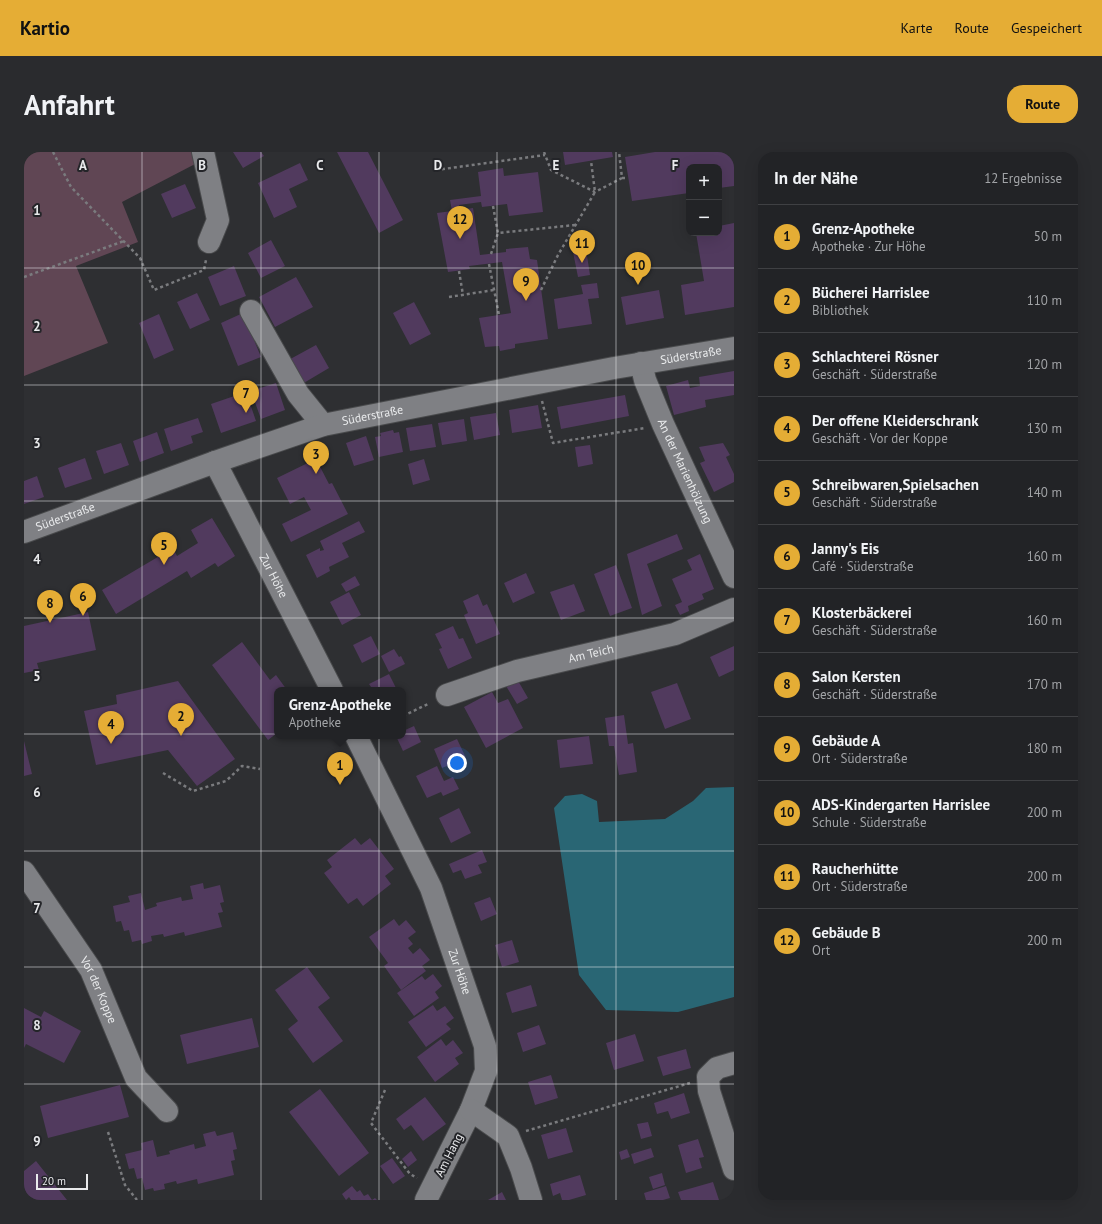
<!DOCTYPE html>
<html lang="de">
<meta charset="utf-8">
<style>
:root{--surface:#222326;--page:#2a2b2e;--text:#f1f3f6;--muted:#a2a4a7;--line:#3f4043;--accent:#e5ad35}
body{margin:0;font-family:"PT Sans",sans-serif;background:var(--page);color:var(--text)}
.controls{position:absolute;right:12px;top:12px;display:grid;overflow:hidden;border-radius:8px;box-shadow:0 4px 16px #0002}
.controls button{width:36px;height:36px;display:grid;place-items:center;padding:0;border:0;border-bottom:1px solid var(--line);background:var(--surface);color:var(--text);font:20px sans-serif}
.scale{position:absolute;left:12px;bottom:10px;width:52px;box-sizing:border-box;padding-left:4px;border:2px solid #e9eaec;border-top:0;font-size:11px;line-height:14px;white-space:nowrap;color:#e9eaec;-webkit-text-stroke:3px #242529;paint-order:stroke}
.you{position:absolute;left:433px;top:611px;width:14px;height:14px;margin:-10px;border:3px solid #fff;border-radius:50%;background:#1a73e8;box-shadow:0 0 0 6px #1a73e833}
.badge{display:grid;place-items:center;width:26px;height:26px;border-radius:50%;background:var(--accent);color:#111;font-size:13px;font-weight:700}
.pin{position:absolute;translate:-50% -33px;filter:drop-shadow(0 1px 2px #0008)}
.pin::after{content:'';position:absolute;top:21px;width:14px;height:12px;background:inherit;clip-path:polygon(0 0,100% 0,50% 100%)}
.popup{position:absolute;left:250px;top:535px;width:132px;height:52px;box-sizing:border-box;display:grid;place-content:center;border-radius:8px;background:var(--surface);filter:drop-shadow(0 1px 3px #0005);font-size:13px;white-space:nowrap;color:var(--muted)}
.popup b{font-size:15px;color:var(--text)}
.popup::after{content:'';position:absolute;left:50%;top:100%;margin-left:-8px;border:8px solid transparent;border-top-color:var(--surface)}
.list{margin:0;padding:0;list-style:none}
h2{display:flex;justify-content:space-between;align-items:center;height:52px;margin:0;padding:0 16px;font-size:17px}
h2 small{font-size:13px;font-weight:400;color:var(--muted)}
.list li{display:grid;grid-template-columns:26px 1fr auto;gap:12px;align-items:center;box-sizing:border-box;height:64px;padding:0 16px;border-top:1px solid var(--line)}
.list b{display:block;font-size:15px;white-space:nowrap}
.list p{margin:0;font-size:13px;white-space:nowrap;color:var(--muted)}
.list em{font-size:13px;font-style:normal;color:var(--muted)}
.map{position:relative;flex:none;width:710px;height:1048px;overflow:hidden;border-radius:16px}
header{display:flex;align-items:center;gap:24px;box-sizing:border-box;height:56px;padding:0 20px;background:var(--accent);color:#111}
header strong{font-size:19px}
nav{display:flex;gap:22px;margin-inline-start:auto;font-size:14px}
.intro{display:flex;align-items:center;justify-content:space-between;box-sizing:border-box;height:96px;padding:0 24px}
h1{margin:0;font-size:28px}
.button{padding:10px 18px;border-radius:16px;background:var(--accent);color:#111;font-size:14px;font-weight:700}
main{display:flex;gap:24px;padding:0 24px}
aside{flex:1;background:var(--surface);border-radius:16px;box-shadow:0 4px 16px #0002}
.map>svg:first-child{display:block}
.green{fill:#604654}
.water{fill:#296674}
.building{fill:#513a5e}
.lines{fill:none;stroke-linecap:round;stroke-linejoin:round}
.minor-casing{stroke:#494a4c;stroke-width:24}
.path{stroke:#7a7b7e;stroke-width:2.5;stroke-dasharray:3 3;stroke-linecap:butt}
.minor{stroke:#7f8084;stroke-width:22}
.grid{fill:none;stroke:#e9eaec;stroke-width:1;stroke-opacity:0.55}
.labels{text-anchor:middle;stroke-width:4;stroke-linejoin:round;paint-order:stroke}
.street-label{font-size:12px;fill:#e9eaec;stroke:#242529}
.grid-label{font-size:13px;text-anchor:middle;font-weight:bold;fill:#e9eaec;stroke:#242529;stroke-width:4;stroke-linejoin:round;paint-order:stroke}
</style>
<header>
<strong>Kartio</strong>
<nav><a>Karte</a><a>Route</a><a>Gespeichert</a></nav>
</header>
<div class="intro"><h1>Anfahrt</h1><a class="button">Route</a></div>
<main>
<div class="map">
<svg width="710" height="1048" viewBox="0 0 710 1048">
<rect width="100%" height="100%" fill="#2e2f32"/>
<!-- green -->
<path class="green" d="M0,0H170L173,11L98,50L114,90L52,114L84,191L0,224Z"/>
<!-- water -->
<path class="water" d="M710,635V845L654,860L582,858L555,823L530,656L541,644L558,642L573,649L575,670L641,667L669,649L682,636Z"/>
<!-- building -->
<path class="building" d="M209,0H237L240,4L219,16Z
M313,0H344L379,68L355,81Z
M539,0H588L589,5L541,13Z
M631,0H710V34L695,36V15H665V41L608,49L601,5Z
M276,11L284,28L265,37L273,55L250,66L234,31Z
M479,16L480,24L514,20L519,60L485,64L483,52L458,55L457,50L435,53L436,58L449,56L456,103L482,100V97L504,95L506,107L513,108L524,187L491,192V196L476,199L475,194L461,195L455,166L487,161L478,110L445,114L446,117L424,120L413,61L428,59L426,48L457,44L454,20Z
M161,32L172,56L148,66L137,42Z
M710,71V155L661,163L657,133L680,129L672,81H695V74Z
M247,88L261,114L237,126L224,101Z
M562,97L566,123L554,125L549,100Z
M210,114L222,144L196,154L184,125Z
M272,125L289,155L251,175L235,145Z
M573,131L575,146L564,147L568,172L534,177L530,147L559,142L557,133Z
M635,138L640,166L602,173L597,145Z
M173,141L186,168L166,177L153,150Z
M390,150L407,182L386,193L369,161Z
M219,161L237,205L214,214L197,171Z
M135,162L150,198L130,207L115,171Z
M292,193L305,216L273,235L259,211Z
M710,219V243L681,248L682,255L650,263L642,234L664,228L666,236L676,234L675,225Z
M252,231L261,258L237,267L227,239Z
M222,240L232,269L197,281L187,252Z
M601,243L605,264L537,277L533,255Z
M514,253L518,276L488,281L485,258Z
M472,261L476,283L450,288L446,265Z
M174,266L179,280L167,284L169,291L147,299L140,277Z
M440,267L443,289L418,293L414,271Z
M408,272L412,295L386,299L382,276Z
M369,278L370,281L375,280L379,300L355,305L351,285L357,284L356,281Z
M133,280L140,301L116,310L109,289Z
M342,284L350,308L330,314L322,291Z
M97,291L105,313L80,322L72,299Z
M699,291L706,303L702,305L710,322V330L690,340L676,311L681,309L675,295Z
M566,293L569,312L554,315L551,295Z
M61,306L68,327L41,336L34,316Z
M292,307L305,332L308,331L324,362L267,390L258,372L287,358L280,345L266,352L253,326Z
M400,307L406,328L389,333L384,312Z
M13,324L20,345L0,352V329Z
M188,366L211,404L194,415L191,411L167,426L163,419L92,462L78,438L149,396L153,404L174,391L167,378Z
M335,369L341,380L318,391L325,405L305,415L306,419L293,426L282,403L296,396V399L300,398L296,389Z
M653,382L659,397L623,412L638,454L618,463L603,402Z
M676,402L690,437L678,442L680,447L664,454L665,459L656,463L651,453L658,450L648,427L668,418L663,408Z
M592,413L608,456L586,464L570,422Z
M502,421L511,441L489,451L480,431Z
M331,424L336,433L322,440L317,432Z
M550,432L561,459L537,468L526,440Z
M325,440L337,463L318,473L306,450Z
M454,442L459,454L463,452L476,482L452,492L440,463L444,461L439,449Z
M64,460L72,498L13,511L15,518L0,521V474Z
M429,474L435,487L439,486L448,506L424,517L415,497L418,496L411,482Z
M347,484L356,502L338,511L329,493Z
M218,490L246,528L252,523L263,538H253V581L244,588L188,513Z
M710,494V518L695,525L686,505Z
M370,497L375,505L377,504L381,512L365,520L357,504Z
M365,522L373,538H349L345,532Z
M493,527L504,546L493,552L482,534Z
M154,529L211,607L173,634L144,598L72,613L60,559L93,552L92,543Z
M653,531L667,567L641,577L627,540Z
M468,540L474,551L484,547L499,576L462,596L440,555Z
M600,563L604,592L609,591L613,620L595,623L590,594H585L581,566Z
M390,574L397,590L379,599L372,584H379V579Z
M565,584L569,612L536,616L533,588Z
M433,587L442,606L418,616L410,597Z
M0,589L8,622L0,624Z
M413,614L420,629L429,625L435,637L419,644L417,640L403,646L392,624Z
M435,656L447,681L427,691L415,666Z
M331,686L337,693L346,686L370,717L361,724L367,732L339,754L333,746L324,752L300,721L308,715L303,708Z
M458,698L463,710L454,713L458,721L441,727L437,718L429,721L425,712Z
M179,731L180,737L196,733L200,750L196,751L199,760L194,761L198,775L161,784L160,780L140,785L139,782L127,784L128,789L118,792L117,788L108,790L105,778L100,779L97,769L92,770L89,754L106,750L104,744L117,741L121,758L133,754L132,751L157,745L158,749L169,747L166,734Z
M466,745L473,762L457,769L450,751Z
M370,767L375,774L382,768L392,780L384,786L389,792L384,796L389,802L396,796L406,808L398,814L402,819L377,838L360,814L364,811L345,785Z
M488,788L495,810L478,815L471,793Z
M283,815L306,846L294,855L319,889L289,911L264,877L274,869L251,838Z
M409,822L418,834L411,840L415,846L390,864L373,841L398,824L401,828Z
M507,833L513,854L488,861L482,841Z
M409,853L413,859L421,854L430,866L422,872L427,877L402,895L384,870Z
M0,856L17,865L20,859L57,879L40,911L2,892L0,896Z
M228,866L235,895L163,912L156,883Z
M515,873L522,892L499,900L493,881Z
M611,882L620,909L590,918L582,891Z
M417,887L422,894L429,888L439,901L431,906L435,912L411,930L393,905Z
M662,897L667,916L639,924L633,905Z
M527,923L534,946L511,953L504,930Z
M96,933L105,965L24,986L16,954Z
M296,937L345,1001L315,1024L265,960Z
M660,941L666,961L647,967L644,959L633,962L630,951Z
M401,945L422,972L399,989L387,973L380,978L372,967Z
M624,970L628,984L617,987L613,972Z
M542,976L549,1000L524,1007L517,983Z
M191,979L193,984L209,980L213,997L209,998L211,1008L207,1009L210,1023L174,1032L173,1027L153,1032L152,1029L140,1032L141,1037L130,1039L129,1036L121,1038L118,1026L113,1027L110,1016L105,1017L101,1002L118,998L117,991L129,988L133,1005L146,1002L145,999L170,992L171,997L182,994L179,982Z
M674,987L680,1005L675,1006L678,1016L662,1021L654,993Z
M627,996L630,1005L610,1012L607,1002Z
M603,997L606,1005L597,1008L595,1000Z
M387,999L393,1008L384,1015L378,1007Z
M368,1006L381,1024L369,1032L356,1014Z
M12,1009L43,1048H0V1019Z
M638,1021L641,1033L629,1037L625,1025Z
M556,1023L562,1043L545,1048H538L536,1041L529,1044L526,1032Z
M689,1030L695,1048H657L654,1040Z
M328,1034L333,1040L336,1038L340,1044L344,1042L348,1048L351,1046L353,1048H327L325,1045L322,1048L318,1042Z
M642,1034L646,1046L639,1048H622L620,1041Z
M478,1040L482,1048H464Z"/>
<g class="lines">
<!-- minor casing -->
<g class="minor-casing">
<g id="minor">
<path d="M179,0L194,68L185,90"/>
<path d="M227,159L274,242L299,273"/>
<path id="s1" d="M617,211L621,228L639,272L710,425"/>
<path id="s2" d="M191,310L308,538"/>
<path id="s3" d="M0,380L191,310L299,273L590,216L710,196"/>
<path id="s4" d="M423,543L493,519L651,482L710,457"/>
<path id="s5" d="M332,584L407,736L461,894L462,919L447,958L402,1048"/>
<path id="s6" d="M0,720L67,818L112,926L143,959"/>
<path d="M710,911L693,916L684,925L685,939L710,1017"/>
<path d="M447,958L484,984L497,1016L507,1048"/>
</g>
</g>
<!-- path -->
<path class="path" d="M29,0L47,35L116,106L130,138L180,118L182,108
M520,0L527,18L571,40L598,26L595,0
M412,18L521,3
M598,26H604
M469,54L474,81L551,73
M467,102L474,81
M465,112L475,163
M435,119L439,143
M0,125L100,89
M517,138L534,103L571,40L567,9
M425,145L470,138
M518,249L529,291L621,276
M379,564L406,551
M139,621L169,639L202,629L218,614L236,617
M361,938L347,971L386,1022L393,1026
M502,979L666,931
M84,980L101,1033L113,1048"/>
<!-- minor -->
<use href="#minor" class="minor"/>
</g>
<!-- grid -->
<path class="grid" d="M118,0V1048M237,0V1048M355,0V1048M473,0V1048M592,0V1048M0,116H710M0,233H710M0,349H710M0,466H710M0,582H710M0,699H710M0,815H710M0,932H710"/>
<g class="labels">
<!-- street labels -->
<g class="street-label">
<text dy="4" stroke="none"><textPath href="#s3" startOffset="692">Süderstraße</textPath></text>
<text dy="4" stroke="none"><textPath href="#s3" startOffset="368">Süderstraße</textPath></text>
<text dy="4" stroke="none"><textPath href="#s1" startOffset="117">An der Marienhölzung</textPath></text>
<text dy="4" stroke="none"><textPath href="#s3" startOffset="44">Süderstraße</textPath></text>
<text dy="4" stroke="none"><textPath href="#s2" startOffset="128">Zur Höhe</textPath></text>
<text dy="4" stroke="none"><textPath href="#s4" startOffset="150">Am Teich</textPath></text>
<text dy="4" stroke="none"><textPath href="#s5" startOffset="258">Zur Höhe</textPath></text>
<text dy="4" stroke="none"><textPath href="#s6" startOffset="140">Vor der Koppe</textPath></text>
<text transform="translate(425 1003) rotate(-63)" y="4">Am Hang</text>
</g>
</g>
<g class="grid-label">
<text x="59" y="18">A</text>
<text x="178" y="18">B</text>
<text x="296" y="18">C</text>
<text x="414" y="18">D</text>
<text x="532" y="18">E</text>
<text x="651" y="18">F</text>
<text x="13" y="63">1</text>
<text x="13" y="179">2</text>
<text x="13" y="296">3</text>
<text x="13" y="412">4</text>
<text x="13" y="529">5</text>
<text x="13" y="645">6</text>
<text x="13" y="761">7</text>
<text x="13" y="878">8</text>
<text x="13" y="994">9</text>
</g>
</svg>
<div class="controls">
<button>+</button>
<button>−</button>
</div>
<div class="scale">20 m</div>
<div class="you"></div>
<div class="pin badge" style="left:316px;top:633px">1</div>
<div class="popup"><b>Grenz-Apotheke</b>Apotheke</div>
<div class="pin badge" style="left:157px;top:584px">2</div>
<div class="pin badge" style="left:292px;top:322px">3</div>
<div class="pin badge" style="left:87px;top:592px">4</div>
<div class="pin badge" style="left:140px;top:413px">5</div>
<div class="pin badge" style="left:59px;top:464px">6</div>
<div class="pin badge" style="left:222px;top:261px">7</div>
<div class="pin badge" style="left:26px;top:471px">8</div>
<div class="pin badge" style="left:502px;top:149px">9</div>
<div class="pin badge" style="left:614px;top:133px">10</div>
<div class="pin badge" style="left:558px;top:111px">11</div>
<div class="pin badge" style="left:436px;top:87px">12</div>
</div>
<aside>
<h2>In der Nähe<small>12 Ergebnisse</small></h2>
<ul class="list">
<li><span class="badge">1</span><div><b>Grenz-Apotheke</b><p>Apotheke · Zur Höhe</p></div><em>50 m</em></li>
<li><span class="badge">2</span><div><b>Bücherei Harrislee</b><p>Bibliothek</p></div><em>110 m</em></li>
<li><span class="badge">3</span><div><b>Schlachterei Rösner</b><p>Geschäft · Süderstraße</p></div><em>120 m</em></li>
<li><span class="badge">4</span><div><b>Der offene Kleiderschrank</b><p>Geschäft · Vor der Koppe</p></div><em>130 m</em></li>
<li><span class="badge">5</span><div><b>Schreibwaren,Spielsachen</b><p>Geschäft · Süderstraße</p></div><em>140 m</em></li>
<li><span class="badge">6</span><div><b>Janny's Eis</b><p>Café · Süderstraße</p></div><em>160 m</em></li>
<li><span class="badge">7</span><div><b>Klosterbäckerei</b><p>Geschäft · Süderstraße</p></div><em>160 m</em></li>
<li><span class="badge">8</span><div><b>Salon Kersten</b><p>Geschäft · Süderstraße</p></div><em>170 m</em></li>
<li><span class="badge">9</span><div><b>Gebäude A</b><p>Ort · Süderstraße</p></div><em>180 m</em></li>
<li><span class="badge">10</span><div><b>ADS-Kindergarten Harrislee</b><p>Schule · Süderstraße</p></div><em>200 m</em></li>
<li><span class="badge">11</span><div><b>Raucherhütte</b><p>Ort · Süderstraße</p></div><em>200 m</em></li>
<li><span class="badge">12</span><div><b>Gebäude B</b><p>Ort</p></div><em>200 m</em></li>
</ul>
</aside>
</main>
